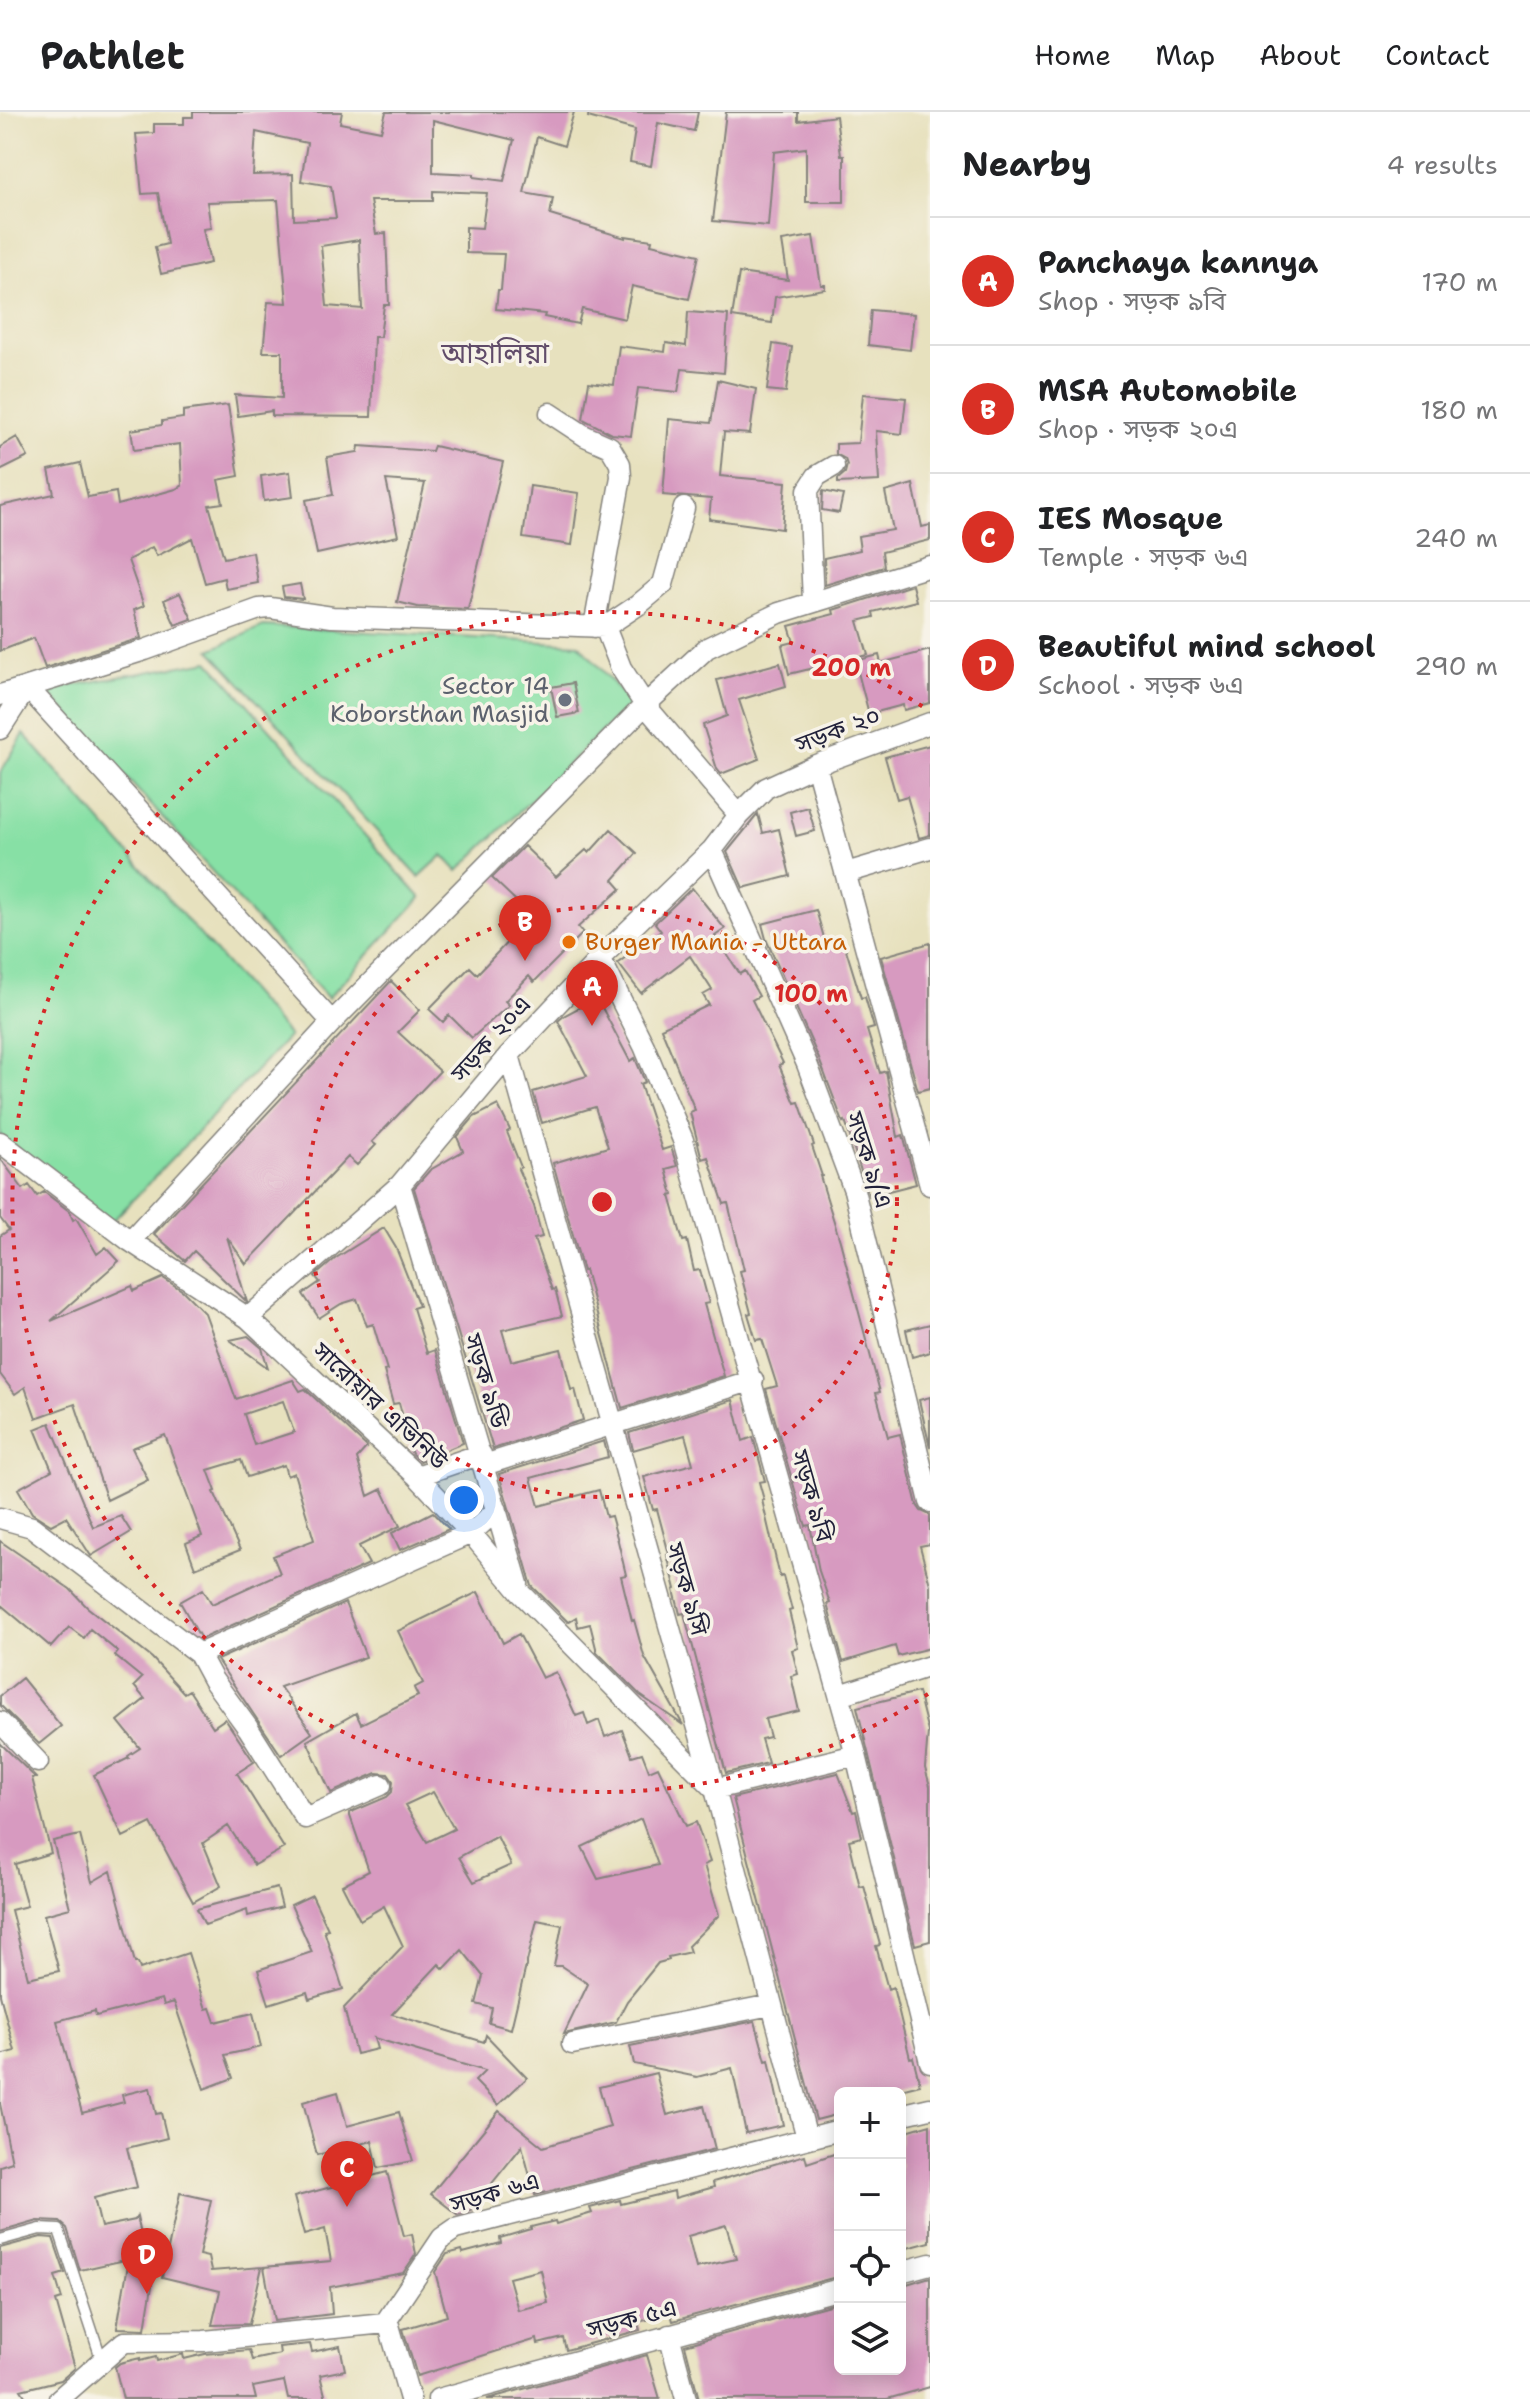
<!DOCTYPE html>
<meta charset="utf-8">
<style>
:root{--surface:#fff;--page:#f2f2f2;--text:#202124;--muted:#757577;--line:#e0e0e0;--accent:#d93025}
body{margin:0;font-family:"Shantell Sans","Noto Sans Bengali",sans-serif;background:var(--page);color:var(--text)}
.controls{position:absolute;right:24px;bottom:24px;display:grid;overflow:hidden;border-radius:12px;box-shadow:0 4px 20px #0003}
.controls button{width:72px;height:72px;display:grid;place-items:center;padding:0;border:0;border-bottom:2px solid var(--line);background:var(--surface);color:var(--text);font:40px sans-serif}
.you{position:absolute;left:464px;top:1388px;width:28px;height:28px;margin:-20px;border:6px solid #fff;border-radius:50%;background:#1a73e8;box-shadow:0 0 0 12px #1a73e833}
.badge{display:grid;place-items:center;width:52px;height:52px;border-radius:50%;background:var(--accent);color:#fff;font-size:26px;font-weight:700}
.pin{position:absolute;translate:-50% -66px;filter:drop-shadow(0 2px 4px #0008)}
.pin::after{content:'';position:absolute;top:42px;width:28px;height:24px;background:inherit;clip-path:polygon(0 0,100% 0,50% 100%)}
.list{margin:0;padding:0;list-style:none}
h2{display:flex;justify-content:space-between;align-items:center;height:104px;margin:0;padding:0 32px;font-size:34px}
h2 small{font-size:26px;font-weight:400;color:var(--muted)}
.list li{display:grid;grid-template-columns:52px 1fr auto;gap:24px;align-items:center;box-sizing:border-box;height:128px;padding:0 32px;border-top:2px solid var(--line)}
.list b{display:block;font-size:30px;white-space:nowrap}
.list p{margin:0;font-size:26px;white-space:nowrap;color:var(--muted)}
.list em{font-size:26px;font-style:normal;color:var(--muted)}
.icon{flex:none;width:44px;height:44px;fill:none;stroke:currentColor;stroke-width:2;stroke-linecap:round;stroke-linejoin:round}
.map{position:relative;flex:none;width:930px;height:2287px;overflow:hidden}
header{display:flex;align-items:center;gap:48px;box-sizing:border-box;height:112px;padding:0 40px;background:var(--surface);border-bottom:2px solid var(--line)}
header strong{font-size:38px}
nav{display:flex;gap:44px;margin-inline-start:auto;font-size:28px}
main{display:flex}
aside{flex:1;background:var(--surface)}
.map>svg:first-child{display:block}
.green{fill:#87e0a5;stroke:#548170;stroke-width:2}
.building{fill:#d79ac0;fill-rule:evenodd}
.lines{fill:none;stroke-linecap:round;stroke-linejoin:round}
.lane-casing{stroke:#84827c;stroke-width:13}
.street-casing{stroke:#84827c;stroke-width:23}
.lane{stroke:#fff;stroke-width:10}
.street{stroke:#fff;stroke-width:20}
.ring{fill:none;stroke:#d62828;stroke-width:4;stroke-dasharray:4 8}
.worship-dot{fill:#6b7280;stroke:#f7f3e8;stroke-width:3}
.food-dot{fill:#e8710a;stroke:#f7f3e8;stroke-width:3}
.labels{text-anchor:middle;stroke-width:7;stroke-linejoin:round;paint-order:stroke}
.worship-label{font-size:24px;fill:#5b616d;stroke:#f7f3e8;text-anchor:end}
.street-label{font-size:24px;fill:#22223b;stroke:#f7f3e8}
.food-label{font-size:24px;fill:#c56008;stroke:#f7f3e8;text-anchor:start}
.quarter-label{font-size:28px;fill:#614c6a;stroke:#f7f3e8}
.centre{fill:#d62828;stroke:#f7f3e8;stroke-width:4}
.ring-label{font-size:24px;text-anchor:middle;font-weight:bold;fill:#d62828;stroke:#f7f3e8;stroke-width:7;stroke-linejoin:round;paint-order:stroke}
</style>
<header>
<strong>Pathlet</strong>
<nav><a>Home</a><a>Map</a><a>About</a><a>Contact</a></nav>
</header>
<main>
<div class="map">
<svg width="930" height="2287" viewBox="0 0 930 2287">
<rect width="100%" height="100%" fill="#f7f3e8"/>
<filter id="ink" filterUnits="userSpaceOnUse"><feTurbulence type="fractalNoise" baseFrequency=".0125" numOctaves="2"/><feDisplacementMap in="SourceGraphic" scale="16" xChannelSelector="R" yChannelSelector="G"/><feConvolveMatrix kernelMatrix="1 2 1 2 8 2 1 2 1" color-interpolation-filters="sRGB"/></filter>
<filter id="wash" filterUnits="userSpaceOnUse"><feTurbulence type="fractalNoise" baseFrequency=".006" numOctaves="4" result="noise"/><feDisplacementMap in="SourceGraphic" scale="32" xChannelSelector="R" yChannelSelector="G"/><feGaussianBlur stdDeviation="1.8" result="paint"/><feColorMatrix in="noise" values="0 0 0 0 0 0 0 0 0 0 0 0 0 0 0 0 0 1.4 0 .05"/><feComposite in="paint" operator="in"/></filter>
<g filter="url(#wash)">
<rect width="100%" height="100%" fill="#e7e1be"/>
<!-- green -->
<path class="green" d="M263,514L579,532L631,591L458,759L443,743L419,765L210,538Z
M209,549L421,786L328,886L46,578Z
M24,622L289,924L109,1113L0,1023V661Z"/>
<g id="blocks">
<!-- building -->
<path class="building" d="M193,0H342L340,11L381,19L386,0H574L564,34L537,25L524,81L553,86L550,103L625,126V124L652,128L651,132L699,143L689,187L632,174L625,207L582,197L578,212L544,205L545,202L496,197L498,178H501L504,142L466,141V115L482,116L487,81L433,79V89H370L376,122L386,121L389,193H384L380,225H374L371,305L272,304V299L238,304L235,283L282,286V240H263L268,190L287,191L278,88L207,90L211,116L203,117L210,151L161,162L155,135L167,132L158,81L142,82L136,22L154,21V12H184V5H193ZM433,8L514,28L504,69L474,65V62L433,60ZM256,20L307,31L301,69L331,74L336,106L294,108L293,62L253,63ZM359,128L362,197L327,194L321,134Z
M589,0H698L694,19L658,11L651,54L630,50L635,18L588,5Z
M726,0H798V9L836,4L841,43H844V90H806V36L774,40L768,114L713,109Z
M813,124L821,173H825V177L775,185L772,211L732,205L739,161L788,168L782,129Z
M871,198L914,202L910,238L868,233Z
M688,200L728,203L724,261L682,257L678,280L638,276L631,324L612,322L583,307L589,270L614,273L619,234L665,240L666,231L686,234Z
M773,232L792,235L786,280L767,278Z
M718,268L756,277L750,322L724,320L720,364L786,370L782,417L709,407L711,387L663,383L669,307L711,311Z
M863,282L906,286L902,322L876,319L879,369L838,371V367L845,361L847,353L845,347L836,342V332L858,331Z
M228,293L239,364L218,368L223,391L209,393L224,446L253,440L258,471L226,477L224,466L205,471L192,426L157,444L152,435L128,448L144,494L134,498L141,526L45,556L34,526L0,539V394L54,382L49,358L80,351L88,385L116,380L118,393L176,377L182,374L180,332L134,338L131,318L162,313V309L183,306V299Z
M17,325L28,345L0,359V335Z
M359,334L432,339L434,334L503,350L468,497L418,495L397,490L425,371L386,368L398,424L317,442L306,388L333,383L327,345L358,340Z
M290,360L293,385L264,389L261,364Z
M913,372L922,415L930,413V428L882,440L884,455L825,473L824,446L860,438L858,424L893,418L885,380Z
M530,374L579,381L572,433L523,426Z
M823,379L843,383L839,401L822,398Z
M300,472L303,487L284,485L282,475Z
M912,473L916,489L873,500L874,505L858,509L868,543L789,562L782,533L794,530L789,514L834,502L833,498Z
M180,481L192,507L175,513L164,488Z
M930,538V591L904,598L903,593L869,602L855,549L879,543L881,551Z
M780,551L786,574L739,588L759,647L721,662L717,657L703,613L727,604L717,568Z
M573,571L579,601L557,605L551,575Z
M930,633V723L919,726L907,684L897,687L885,645Z
M808,695L815,719L796,724L790,700Z
M758,702L763,721L779,717L790,764L743,776L727,740Z
M611,717L637,741L613,768L621,777L578,815L583,821L534,870L529,864L505,889L509,893L472,926L449,903L443,910L429,897L470,855L477,862L532,804L492,766L524,734L556,765L586,738L589,741Z
M692,776L725,817L715,824L740,862L745,859L759,884L752,888L783,951L779,953L795,991L799,990L814,1033L812,1034L822,1064H820L840,1129L880,1280L876,1281L888,1325L900,1322L917,1393L921,1399L930,1403V1432L920,1434L930,1473V1536L898,1544L895,1534L843,1550L827,1492L830,1491L819,1459L810,1413L806,1414L799,1392L766,1277L777,1274L762,1227L756,1228L748,1202L751,1201L740,1159L744,1158L728,1091L724,1092L708,1045L702,1047L690,1000L695,998L661,916L709,893L703,883L712,878L690,844L641,881L618,851L661,819L655,811Z
M816,798L827,836L844,831L861,886L865,885L874,916L867,918L880,961L886,959L898,1025L903,1023L916,1072L869,1084L845,1009L843,1010L819,947L766,827L762,812Z
M930,831V976L918,979L881,845Z
M391,869L420,898L398,920L440,959L372,1030L376,1033L357,1053L348,1045L246,1152L227,1125L247,1190L194,1139L185,1149L154,1122Z
M597,886L630,949L635,946L645,970L640,972L662,1038L671,1035L677,1054L666,1057L673,1083L670,1084L683,1129L687,1128L694,1159L700,1158L709,1191L704,1192L724,1264L622,1296L585,1158L583,1159L553,1051L608,1035L595,995L542,1011L533,980L587,964L558,909L565,903Z
M498,993L510,1018L507,1020L521,1055L518,1057L534,1094L542,1125L534,1127L552,1178L555,1177L562,1204L502,1218L511,1249L561,1237L571,1278L575,1277L583,1308L493,1337L414,1076L430,1058L463,1039L457,1025L474,1005Z
M0,1046L23,1077L29,1073L37,1084L44,1080L69,1099L73,1108L76,1106L97,1142L106,1135L119,1149L51,1209L132,1174L134,1179L163,1166L183,1179L205,1201L236,1287L293,1268L300,1279L305,1277L367,1335L357,1346L368,1384L382,1377L400,1414L359,1434L369,1452L201,1527L180,1490L203,1477L212,1492L280,1461L273,1444L314,1428L294,1361L287,1364L284,1353L247,1365L241,1348L208,1358L216,1379L214,1380L240,1438L195,1456L186,1431L202,1424L165,1323L132,1336L148,1368L107,1388L75,1292L36,1306L25,1275L15,1282L0,1262V1124L9,1118L0,1106ZM283,1289L294,1320L254,1333L244,1302Z
M384,1116L396,1136L419,1194L413,1196L427,1241L435,1238L463,1331L420,1349L412,1342L403,1321L407,1319L399,1291L393,1292L384,1259L387,1258L373,1212L367,1214L357,1187L341,1192L319,1206L303,1182L320,1170L315,1164L336,1146Z
M930,1212V1240L912,1245L906,1218Z
M248,1224L262,1236L268,1256L230,1228Z
M930,1285V1335L919,1288Z
M733,1288L743,1329L753,1325L765,1369L759,1370L764,1388H762L780,1465L783,1464L792,1498L789,1499L798,1536L792,1538L798,1562L791,1564L799,1599L765,1607L770,1625L761,1627L768,1651L726,1661L684,1501L680,1502L674,1478L676,1477L667,1443L669,1442L657,1397L653,1398L644,1365L693,1352L685,1323L633,1338L629,1321Z
M50,1311L93,1415L121,1404L131,1420L91,1444L66,1405L51,1413L32,1401L18,1377L52,1358L35,1317Z
M604,1329L608,1345L531,1366L539,1394L599,1378L606,1405L611,1404L618,1429L626,1463L621,1464L632,1509L634,1508L644,1544L683,1613L640,1583L597,1540L590,1512L578,1515L576,1505L568,1510L532,1474L499,1362Z
M433,1400L449,1417L400,1438L392,1421Z
M0,1429L70,1477L87,1495L152,1546L184,1581L189,1578L213,1615L225,1607L254,1650L237,1661L284,1736L254,1753L228,1714L203,1731L221,1774L193,1790L151,1711L123,1725L94,1663L129,1646L128,1644L140,1636L118,1609L145,1587L134,1574L142,1566L115,1544L118,1540L90,1517L84,1526L69,1515L51,1535L0,1492Z
M478,1480L503,1531L519,1522L542,1566L556,1560L576,1604L584,1601L588,1613L599,1608L605,1625L622,1618L632,1644L642,1641L649,1659L658,1655L686,1714L696,1710L710,1750L704,1753L719,1803L688,1834L690,1840L668,1845L669,1848L658,1851L627,1889L616,1910L564,1922L588,1872L561,1854H554L562,1813L537,1808L511,1917L489,1911L492,1896L476,1892L483,1864L462,1838L444,1857L439,1852L392,1902L484,1930L486,1923L527,1966L498,1993L475,1969L485,1959L374,1926L377,1937L356,1942L344,1896L403,1834L384,1794L360,1808L342,1773L369,1759L349,1701L387,1685L392,1680L393,1669L388,1662L377,1661L331,1681L307,1629L356,1601L361,1612L418,1584L414,1576L423,1571L398,1519ZM433,1680L454,1717L427,1730L405,1693ZM641,1707L658,1753L598,1767L582,1735ZM497,1724L511,1753L474,1770L459,1745Z
M345,1491L366,1545L280,1575L312,1621L281,1643L217,1548Z
M22,1566L61,1614L39,1632L0,1593V1584Z
M918,1580L928,1620L925,1656L930,1674V1829L915,1833L857,1595Z
M0,1631L36,1666H32L51,1741L15,1752L27,1794L11,1798L28,1866L59,1859L44,1803L70,1796L53,1729L80,1723L92,1770L111,1759L135,1851H138L140,1857L188,1841L206,1897L210,1896L215,1910L253,1901L261,1935L225,1943L233,1966L204,1977L174,1890L164,1893L162,1887L96,1904L95,1899L57,1909L82,2001L124,1990L122,1983L150,1976L156,2002L161,2001L167,2026L127,2036L137,2075L94,2086L101,2115L135,2108L137,2104L152,2174L145,2217L117,2216L129,2147L80,2158L67,2116L60,2110L38,2109L0,2120V2054L12,2050L0,1992V1943L15,1939L0,1883Z
M838,1661L853,1700L856,1699L862,1725L849,1728L860,1775L864,1774L872,1804L880,1833L876,1834L888,1877L893,1875L910,1946L913,1945L920,1973L889,1981H840V2002L816,2008L733,1686Z
M277,1776L282,1795L248,1804L247,1798L205,1813L197,1797Z
M312,1783L328,1817L324,1818L343,1877L309,1887L307,1880L269,1892L258,1858L312,1840L291,1793Z
M755,1909L766,1949L769,1948L783,2013L746,2021L732,1956L697,1965L634,1952L630,1934Z
M656,1961L667,2003L704,1994L715,2037L535,2083L522,2034L469,2100L458,2103L431,2082L499,1999L543,2035L610,2015L599,1975Z
M338,1980L347,2014L399,2000L413,2049L378,2056L372,2029L317,2043L303,1990Z
M930,2012V2130L900,2138V2021Z
M840,2040V2164L673,2209L671,2202L638,2210L640,2218L566,2238L563,2226L538,2232L537,2227L417,2264L403,2217L447,2204L435,2160L447,2142L462,2138L463,2141L501,2131L500,2126L531,2117V2115L555,2109L556,2112L592,2101L590,2096L620,2088L621,2092L674,2079L675,2086L714,2075L713,2070L805,2043L807,2051ZM726,2113L736,2147L696,2156L688,2124ZM541,2158L548,2191L518,2198L509,2166Z
M387,2060L404,2124L412,2122L416,2142L403,2161L330,2175L332,2202L274,2209L264,2155L331,2149L325,2117L304,2123L294,2085Z
M180,2081L211,2088L199,2143L208,2145L211,2159L262,2155L249,2212L212,2213L220,2179L162,2165Z
M41,2125L53,2126L65,2161L55,2164L62,2187L56,2189L75,2256L61,2268L21,2278L27,2287H0V2136Z
M930,2165V2275L887,2287H699L685,2233L840,2190V2257H900V2174Z
M310,2232L312,2240L340,2234L345,2258L320,2263L326,2287H288L284,2269L253,2275L256,2287H123L115,2255L120,2251L140,2246V2249L156,2245L157,2249L183,2242L184,2247L205,2242L249,2238L252,2248L280,2242L279,2235Z
M647,2243L660,2287H487Z"/>
</g>
</g>
<g filter="url(#ink)">
<use href="#blocks" fill-opacity="0" stroke="#84827c" stroke-width="2"/>
<g class="lines">
<!-- lane casing -->
<g class="lane-casing">
<path id="lane" d="M0,2128L40,2117L59,2118L102,2249"/>
</g>
<!-- street casing -->
<g class="street-casing">
<path id="street" d="M550,301L585,324L610,335L620,352L621,365L594,515
M813,489L808,378L817,364L834,354
M605,515L638,493L663,472L684,396
M0,583L27,575L332,910
M0,617L27,575L145,538L259,497L270,496L332,505L605,515L621,556L645,593L739,703
M816,653L930,1073
M712,738L807,952L854,1078L930,1390
M846,761L930,736
M600,846L644,934L683,1028L856,1643L930,1950
M509,943L715,1677L807,2026
M0,1030L130,1129L248,1206L417,1364L471,1421L520,1480L715,1677L856,1643
M400,1073L518,1472
M130,1129L332,910L645,593L707,536L779,501L930,454
M248,1206L400,1073L509,943L600,846L712,738L739,703L766,676L816,653L930,611
M484,1353L753,1268
M417,1364L481,1342
M0,1406L32,1415L199,1542L471,1421L497,1398
M199,1542L213,1568L248,1616L305,1706L381,1673
M840,1583L930,1554
M0,1610L38,1650
M572,1932L771,1893
M900,2003L930,1996
M900,2160L930,2152
M388,2210L410,2287
M669,2223L686,2287
M59,2287L124,2230L204,2229L385,2211L442,2126L455,2117L840,2018
M438,2287L840,2177"/>
</g>
<!-- lane -->
<use href="#lane" class="lane"/>
<!-- street -->
<use href="#street" class="street"/>
</g>
</g>
<!-- distance rings -->
<g class="ring">
<circle cx="602" cy="1090" r="295"/>
<path d="M928 1582A590 590 0 1 1 928 598"/>
</g>
<!-- markers -->
<circle class="worship-dot" cx="565" cy="588" r="8"/>
<circle class="food-dot" cx="569" cy="830" r="8"/>
<g class="labels">
<!-- worship labels -->
<g class="worship-label">
<text x="549" y="582">Sector 14<tspan x="549" dy="28">Koborsthan Masjid</tspan></text>
</g>
<!-- street labels -->
<g class="street-label">
<text transform="translate(838 618) rotate(-21)" y="8">সড়ক ২০</text>
<text transform="translate(491 927) rotate(-48)" y="8">সড়ক ২০এ</text>
<text transform="translate(869 1048) rotate(72)" y="8">সড়ক ৯/এ</text>
<text transform="translate(486 1269) rotate(73)" y="8">সড়ক ৯ডি</text>
<text transform="translate(380 1294) rotate(43)" y="8">সারোয়ার এভিনিউ</text>
<text transform="translate(812 1384) rotate(74)" y="8">সড়ক ৯বি</text>
<text transform="translate(687 1477) rotate(74)" y="8">সড়ক ৯সি</text>
<text transform="translate(495 2081) rotate(-16)" y="8">সড়ক ৬এ</text>
<text transform="translate(632 2207) rotate(-15)" y="8">সড়ক ৫এ</text>
</g>
<!-- food labels -->
<g class="food-label">
<text x="585" y="838">Burger Mania - Uttara</text>
</g>
<!-- quarter labels -->
<g class="quarter-label">
<text x="495" y="251">আহালিয়া</text>
</g>
</g>
<circle cx="602" cy="1090" r="12" class="centre"/>
<g class="ring-label">
<text x="851" y="564">200 m</text>
<text x="811" y="890">100 m</text>
</g>
</svg>
<div class="controls">
<button>+</button>
<button>−</button>
<button><svg class="icon" aria-label="locate" viewBox="0 0 24 24"><circle cx="12" cy="12" r="6"/><path d="M12 2v4M12 18v4M2 12h4M18 12h4"/></svg></button>
<button><svg class="icon" aria-label="layers" viewBox="0 0 24 24"><path d="M12 4l9 5-9 5-9-5zM3 14l9 5 9-5"/></svg></button>
</div>
<div class="you"></div>
<div class="pin badge" style="left:592px;top:914px">A</div>
<div class="pin badge" style="left:525px;top:849px">B</div>
<div class="pin badge" style="left:347px;top:2095px">C</div>
<div class="pin badge" style="left:147px;top:2182px">D</div>
</div>
<aside>
<h2>Nearby<small>4 results</small></h2>
<ul class="list">
<li><span class="badge">A</span><div><b>Panchaya kannya</b><p>Shop · সড়ক ৯বি</p></div><em>170 m</em></li>
<li><span class="badge">B</span><div><b>MSA Automobile</b><p>Shop · সড়ক ২০এ</p></div><em>180 m</em></li>
<li><span class="badge">C</span><div><b>IES Mosque</b><p>Temple · সড়ক ৬এ</p></div><em>240 m</em></li>
<li><span class="badge">D</span><div><b>Beautiful mind school</b><p>School · সড়ক ৬এ</p></div><em>290 m</em></li>
</ul>
</aside>
</main>
